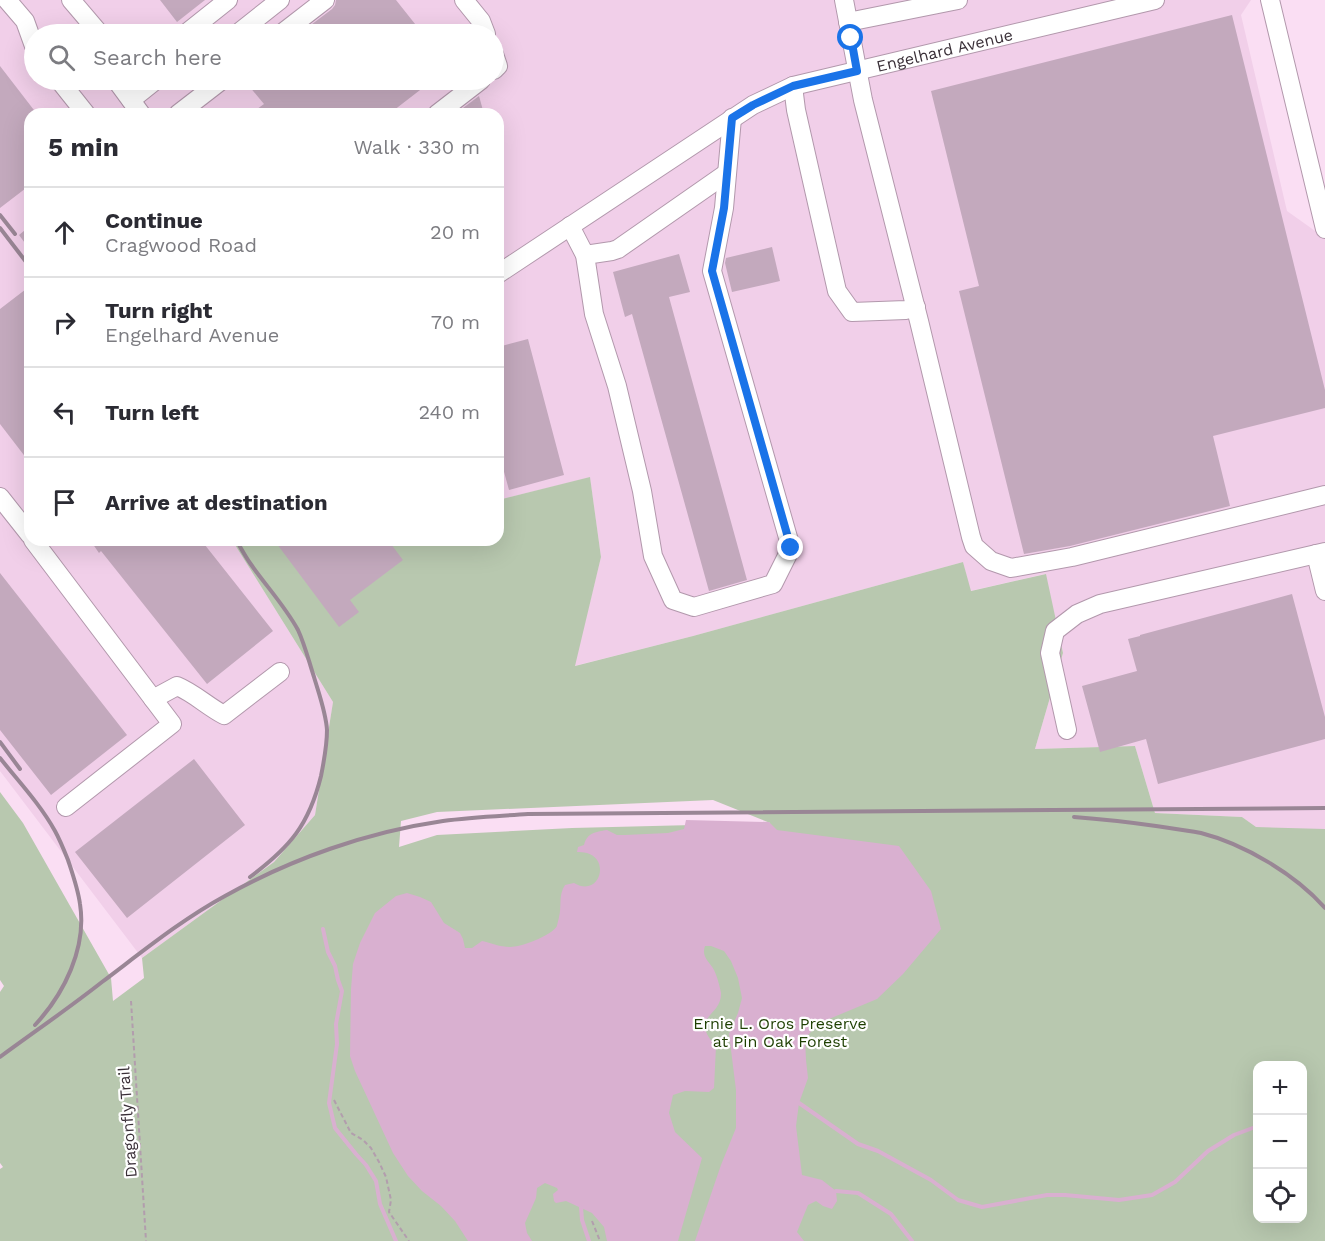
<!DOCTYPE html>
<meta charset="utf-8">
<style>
:root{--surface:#fff;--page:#f2f2f3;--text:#2b2b33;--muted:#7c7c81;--line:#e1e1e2}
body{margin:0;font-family:"Work Sans",sans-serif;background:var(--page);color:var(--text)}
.controls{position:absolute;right:18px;bottom:18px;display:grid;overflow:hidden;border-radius:12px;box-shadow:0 6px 24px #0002}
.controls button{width:54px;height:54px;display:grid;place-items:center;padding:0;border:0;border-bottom:2px solid var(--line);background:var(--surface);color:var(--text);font:30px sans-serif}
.stop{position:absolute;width:18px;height:18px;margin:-14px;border:4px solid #1a73e8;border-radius:50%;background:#fff}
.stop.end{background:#1a73e8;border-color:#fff;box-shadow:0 2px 6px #0008}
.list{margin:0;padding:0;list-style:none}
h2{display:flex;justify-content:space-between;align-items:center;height:78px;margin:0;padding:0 24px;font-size:26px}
h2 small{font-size:20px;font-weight:400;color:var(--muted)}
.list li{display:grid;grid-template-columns:39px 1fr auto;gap:18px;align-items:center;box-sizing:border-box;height:90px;padding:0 24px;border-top:2px solid var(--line)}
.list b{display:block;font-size:22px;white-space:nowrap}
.list p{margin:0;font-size:20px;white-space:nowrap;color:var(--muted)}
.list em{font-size:20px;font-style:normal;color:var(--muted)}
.icon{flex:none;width:33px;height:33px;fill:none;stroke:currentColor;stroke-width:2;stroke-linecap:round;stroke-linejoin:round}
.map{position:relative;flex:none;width:1325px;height:1241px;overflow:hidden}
.search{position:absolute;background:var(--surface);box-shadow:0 6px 24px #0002;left:24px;top:24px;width:480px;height:66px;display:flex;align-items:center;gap:15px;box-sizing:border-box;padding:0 21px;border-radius:33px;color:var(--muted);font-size:22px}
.panel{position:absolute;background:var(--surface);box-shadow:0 6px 24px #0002;left:24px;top:108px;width:480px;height:438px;border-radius:18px}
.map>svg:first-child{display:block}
.built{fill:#f1cfe9;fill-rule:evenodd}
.green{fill:#b8c8af;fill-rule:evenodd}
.water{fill:#d9b0d0}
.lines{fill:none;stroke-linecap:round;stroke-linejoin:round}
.stream{stroke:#d9b0d0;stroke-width:4}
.building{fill:#c3a9bd}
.minor-casing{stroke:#b298ac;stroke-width:20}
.path{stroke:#b29dad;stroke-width:2;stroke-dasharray:4.5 3;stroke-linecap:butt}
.minor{stroke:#fff;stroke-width:18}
.rail{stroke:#998695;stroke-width:4}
.route{stroke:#1a73e8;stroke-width:8}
.labels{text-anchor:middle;stroke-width:4.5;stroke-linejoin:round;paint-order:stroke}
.street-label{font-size:16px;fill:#392f37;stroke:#fff}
.park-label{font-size:16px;fill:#1e3f02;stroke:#fff}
</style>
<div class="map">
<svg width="1325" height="1241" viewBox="0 0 1325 1241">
<rect width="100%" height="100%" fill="#fadef3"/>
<!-- built -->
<path class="built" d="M0,0H1251L1241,15L1287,211L1325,238V881L1242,817L1155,813L1135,746L1035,749L1063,653L1045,574L970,591L963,562L693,636L574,666L601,557L590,478L498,500V114H30V540H232L333,702L315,815L274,862L142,958L0,771ZM34,34H494V80H34Z"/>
<!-- green -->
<path class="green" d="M590,477L601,557L575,666L693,636L963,562L971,591L1046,574L1063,653L1035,749L1135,746L1155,813L1242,817L1256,827L1325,829V1241H0V1169L3,1167L0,1163V992L4,986L0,980V792L23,823L111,978L113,1001L144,978L142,958L274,862L315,815L333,702L232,540H498V500ZM713,800L770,823L572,828L437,835L399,847L401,821L437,812ZM1258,1066H1302V1218H1258Z"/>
<!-- water -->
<path class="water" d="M686,820L769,822L777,830L899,846L931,891L941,929L903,974L877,999L817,1024L805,1039L806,1060L808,1078L799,1103L796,1126L802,1175L822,1180L836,1191L837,1201L832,1209L823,1206L816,1201L808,1205L797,1232L804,1241H695L721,1165L736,1128V1090L729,1034L738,1013L742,998L738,978L731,961L724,951L711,946H705C701,957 709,961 714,970C717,976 720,987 721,993C722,1017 688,1016 716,1046L714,1088L709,1092L685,1091L673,1095L669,1113L675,1132L702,1158L678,1241H607L604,1227L592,1213L566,1201L556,1203L554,1201L553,1194L558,1190L557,1188L545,1183L537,1188L536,1198L525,1223L527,1233L532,1241H468L455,1221L441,1206L422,1191L408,1176L393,1153L355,1071L350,1056L351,989L353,964L360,943L375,913L396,896L407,893L420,897L431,902L444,923L460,933L463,939L465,948H472L482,941C491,943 500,947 510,947C521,947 551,936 557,926C557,925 559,918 559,917C562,906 558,896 565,885L574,883C599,898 611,860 587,853C583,852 580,852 577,852L578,847L584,845C587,833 595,832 607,830L617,835H625L668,833L684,829Z"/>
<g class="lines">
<!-- stream -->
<path class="stream" d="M323,929L328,952L335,966L338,980L342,991L336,1024L337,1044L329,1103L335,1128L356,1154L366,1165L376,1181L380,1204L396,1241
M799,1103L858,1144L878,1151L931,1180L958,1200L982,1207L1047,1195H1065L1119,1200L1152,1195L1175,1182L1208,1151L1234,1135L1258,1126
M836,1191L858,1193L891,1214L912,1241
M581,1207L582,1220L589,1241"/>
</g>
<!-- building -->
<path class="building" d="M160,0H205L177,22Z
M336,0H396L423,34H299L332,9L335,5Z
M1232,15L1325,390V408L1213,436L1230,506L1070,546L1024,554L959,291L979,286L931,91Z
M0,66L37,114H30V185L0,208Z
M244,80H433L389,114H250L264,104Z
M479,96L484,114H455Z
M30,226V250L19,235Z
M772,247L780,281L732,292L725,263L726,258Z
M679,254L690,292L669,297L747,580L709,591L632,314L625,317L613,272Z
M30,286V463L0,424V309Z
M528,339L564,475L509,490L498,450V347Z
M90,540H201L273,631L207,684L101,551L99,553Z
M274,540H388L403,560L350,600L359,612L339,627Z
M0,573L127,735L51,795L0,730Z
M1292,594L1325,717V739L1158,784L1146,739L1100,752L1082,686L1137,671L1128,639L1140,636V635Z
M194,759L245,825L127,918L75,852Z"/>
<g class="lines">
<!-- minor casing -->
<g class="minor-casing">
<g id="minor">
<path d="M7,0L25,21L34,46"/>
<path d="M71,0L100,34"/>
<path d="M464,0L481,21L486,34"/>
<path d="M844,0L863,100L919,321L971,537L974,546L991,561L1011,568L1072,557L1325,495"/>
<path d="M1270,0L1325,229"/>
<path d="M848,22L958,0"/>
<path d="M186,34L189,31L228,0"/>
<path d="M237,34L280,0"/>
<path d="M281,34L325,0"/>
<path d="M494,54L498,66L494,70"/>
<path d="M59,80L86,114"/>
<path d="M116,80L141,114"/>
<path d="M793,86L796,110L837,291L852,312L906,310L916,307"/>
<path d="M131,100L156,80"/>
<path d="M178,114L222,80"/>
<path d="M437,114L481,80"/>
<path d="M570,226L585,255L594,314L617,386L642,491L653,556L673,600L694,607L773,584L791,548L712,271L724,208L732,118"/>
<path d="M585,255L612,251L618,249L727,173"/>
<path id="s1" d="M498,274L753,105L793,86L1155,0"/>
<path d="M0,497L30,535"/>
<path d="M33,540L172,724L66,807"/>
<path d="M1316,554L1325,591"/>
<path d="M153,699L177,686C194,693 207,706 224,715L280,672"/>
<path d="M1067,730L1050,653L1055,631L1077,614L1100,604L1325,552"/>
</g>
</g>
<!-- path -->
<path class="path" d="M131,1001L146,1241
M334,1100L351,1133L363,1140L371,1148L379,1162L386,1177L391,1200L389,1212L409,1241
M592,1221L600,1241"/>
<!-- minor -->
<use href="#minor" class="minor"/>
<!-- rail -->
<path class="rail" d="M0,215L15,234
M0,228L30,267
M236,540C241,548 245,556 250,563C266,586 285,606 298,630C305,645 309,662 314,677C319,694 326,713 327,730C327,745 324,761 321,776C309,825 290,847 250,877
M0,742L20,769
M0,758C19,782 40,804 55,831C60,840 64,850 68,860C73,875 78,889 80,904C87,948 64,994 35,1025
M1074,817C1101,819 1128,822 1156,826C1170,828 1186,830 1201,833C1244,844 1295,874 1325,908
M0,1057C34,1032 69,1008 102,982C142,952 181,920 225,896C291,859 367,832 443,821C471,817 500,816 528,814L1325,808"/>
</g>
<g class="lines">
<!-- route -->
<path class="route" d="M791,548L712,271L724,208L732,118L753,105L793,86L857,71L851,38"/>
</g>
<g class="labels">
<!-- street labels -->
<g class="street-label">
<text dy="6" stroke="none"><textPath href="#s1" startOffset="506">Engelhard Avenue</textPath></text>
<text transform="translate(127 1122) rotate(-94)" y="6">Dragonfly Trail</text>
</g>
<!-- park labels -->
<g class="park-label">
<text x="780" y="1029">Ernie L. Oros Preserve<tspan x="780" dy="18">at Pin Oak Forest</tspan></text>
</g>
</g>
</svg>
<div class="controls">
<button>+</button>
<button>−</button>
<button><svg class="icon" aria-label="locate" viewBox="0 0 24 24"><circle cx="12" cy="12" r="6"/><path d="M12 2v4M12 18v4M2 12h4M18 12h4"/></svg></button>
</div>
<div class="stop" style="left:851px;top:38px"></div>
<div class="stop end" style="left:791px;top:548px"></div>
<div class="search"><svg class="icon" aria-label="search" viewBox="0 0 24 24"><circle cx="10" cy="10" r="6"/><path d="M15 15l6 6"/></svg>Search here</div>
<section class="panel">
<h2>5 min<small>Walk · 330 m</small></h2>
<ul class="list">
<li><svg class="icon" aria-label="ahead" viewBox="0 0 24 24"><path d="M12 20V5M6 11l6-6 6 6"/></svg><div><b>Continue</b><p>Cragwood Road</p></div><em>20 m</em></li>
<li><svg class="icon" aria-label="right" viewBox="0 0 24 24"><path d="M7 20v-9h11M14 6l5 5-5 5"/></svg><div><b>Turn right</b><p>Engelhard Avenue</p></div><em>70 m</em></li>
<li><svg class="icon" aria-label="left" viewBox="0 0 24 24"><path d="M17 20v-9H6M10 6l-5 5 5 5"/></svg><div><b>Turn left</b></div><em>240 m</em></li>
<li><svg class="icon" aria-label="arrive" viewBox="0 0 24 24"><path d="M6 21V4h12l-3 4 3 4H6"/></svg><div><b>Arrive at destination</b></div></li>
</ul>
</section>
</div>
